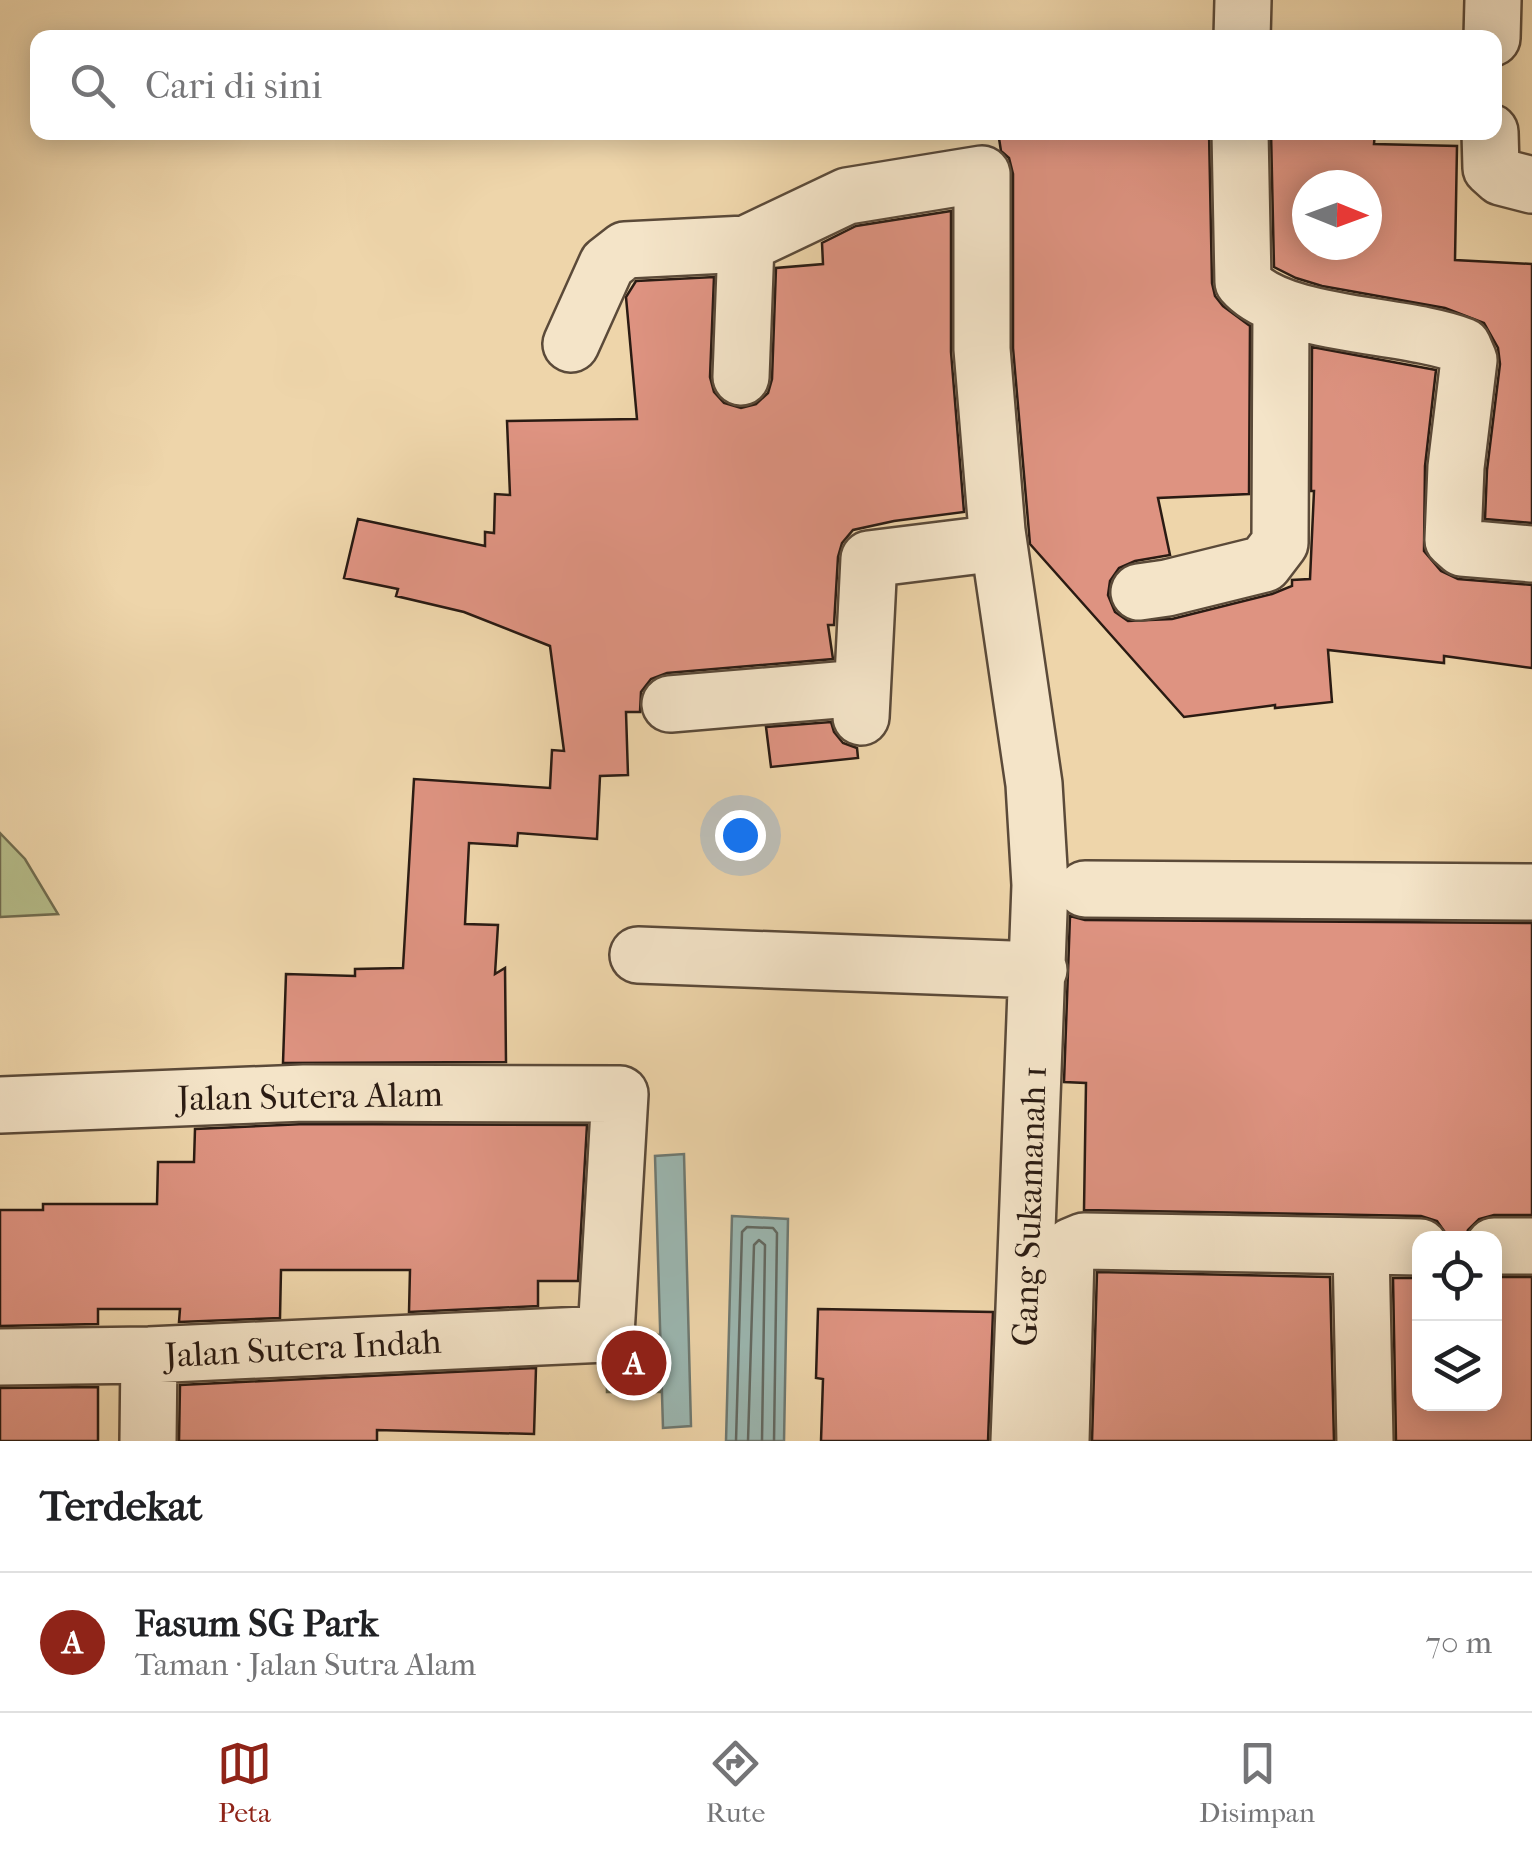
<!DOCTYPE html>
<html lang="id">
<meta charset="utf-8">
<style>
:root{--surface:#fff;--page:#f6f6f6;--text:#202124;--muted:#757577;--line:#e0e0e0;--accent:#8f2418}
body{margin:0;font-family:"IM FELL French Canon",serif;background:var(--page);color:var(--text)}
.controls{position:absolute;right:30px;bottom:30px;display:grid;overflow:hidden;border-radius:20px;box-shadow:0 5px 25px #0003}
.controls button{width:90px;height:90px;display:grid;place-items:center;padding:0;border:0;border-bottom:2px solid var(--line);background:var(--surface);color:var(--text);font:50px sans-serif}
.compass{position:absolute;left:1292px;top:170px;width:90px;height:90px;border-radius:50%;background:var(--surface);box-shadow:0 5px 25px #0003;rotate:91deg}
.you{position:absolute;left:740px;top:835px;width:35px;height:35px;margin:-25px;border:8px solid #fff;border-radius:50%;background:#1a73e8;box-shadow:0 0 0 15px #1a73e833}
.badge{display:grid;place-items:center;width:65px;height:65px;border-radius:50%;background:var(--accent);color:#fff;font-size:32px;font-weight:700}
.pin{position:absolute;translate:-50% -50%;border:5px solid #fff;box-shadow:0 2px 10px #0006}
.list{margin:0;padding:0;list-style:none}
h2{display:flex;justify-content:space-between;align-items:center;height:130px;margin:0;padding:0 40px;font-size:42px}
h2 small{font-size:32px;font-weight:400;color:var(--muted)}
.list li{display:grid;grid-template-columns:65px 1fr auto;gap:30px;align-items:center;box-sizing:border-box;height:140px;padding:0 40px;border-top:2px solid var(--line)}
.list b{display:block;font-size:38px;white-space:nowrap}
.list p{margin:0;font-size:32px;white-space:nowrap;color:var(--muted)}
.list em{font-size:32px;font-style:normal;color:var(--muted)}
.icon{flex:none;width:55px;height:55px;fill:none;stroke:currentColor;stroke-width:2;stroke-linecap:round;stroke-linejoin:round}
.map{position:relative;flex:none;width:1532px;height:1441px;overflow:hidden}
.search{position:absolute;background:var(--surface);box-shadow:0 5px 25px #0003;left:30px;right:30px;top:30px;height:110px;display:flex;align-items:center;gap:25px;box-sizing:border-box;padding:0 35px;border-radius:20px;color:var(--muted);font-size:38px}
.sheet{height:270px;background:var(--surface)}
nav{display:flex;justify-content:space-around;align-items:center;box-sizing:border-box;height:140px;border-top:2px solid var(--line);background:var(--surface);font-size:28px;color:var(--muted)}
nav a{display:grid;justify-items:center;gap:5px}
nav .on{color:var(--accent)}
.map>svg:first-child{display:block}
.green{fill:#b6be8b;stroke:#706c4f;stroke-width:2.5}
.water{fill:#9bb7b1;stroke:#6e7972;stroke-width:2.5}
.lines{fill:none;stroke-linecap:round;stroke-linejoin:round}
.shore{stroke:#626962;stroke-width:2.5}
.building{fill:#de9381;stroke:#2a1b13;stroke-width:2.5;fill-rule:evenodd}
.minor-casing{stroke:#5b4a39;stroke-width:60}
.minor{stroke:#f4e4c8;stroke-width:55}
.labels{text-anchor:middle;stroke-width:8;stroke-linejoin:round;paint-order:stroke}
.street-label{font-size:35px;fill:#2a1b13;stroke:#f4e4c8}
</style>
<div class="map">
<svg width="1532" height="1441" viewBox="0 0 1532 1441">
<rect width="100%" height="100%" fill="#eed5aa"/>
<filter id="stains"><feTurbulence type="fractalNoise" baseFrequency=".002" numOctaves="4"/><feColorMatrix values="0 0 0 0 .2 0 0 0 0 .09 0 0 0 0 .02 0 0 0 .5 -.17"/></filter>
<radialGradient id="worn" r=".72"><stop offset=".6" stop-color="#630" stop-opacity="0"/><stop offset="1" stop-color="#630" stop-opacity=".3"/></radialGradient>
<!-- green -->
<path class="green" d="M0,833L25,859L58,914L0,917Z
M606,1334L661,1335V1392H607Z"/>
<!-- water -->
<path class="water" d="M684,1154L691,1426L663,1428L655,1156Z
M732,1216L788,1219L784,1441H726Z"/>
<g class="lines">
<!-- shore -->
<path class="shore" d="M736,1441L742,1232L747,1227L773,1228L777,1233L774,1441
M748,1441L754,1245L759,1240L765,1245L762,1441"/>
</g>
<!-- building -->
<path class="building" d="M998,132H1209L1212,283L1215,296L1223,306L1250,326L1249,494L1158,498L1170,555L1135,561L1119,568L1110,581L1108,595L1115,612L1128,621L1172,619L1272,594L1292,586V580L1310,579L1314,491H1311L1312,347L1436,370L1425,466L1424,551L1441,571L1458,579L1532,585V668L1444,656V663L1328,650L1332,702L1275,708V705L1184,717L1030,544L1013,348V174L1009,158L1001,151Z
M1271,132H1375L1374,144L1457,146L1455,260L1532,264V523L1485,519L1487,470L1500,364L1498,348L1484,323L1445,308L1322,286L1296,278L1274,267ZM1307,185H1367V245H1307Z
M951,211V352L964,512L894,521L853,530L842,543L838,557L834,625H828L833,659L667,673L651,679L641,692L640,712H626L628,775L600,776L597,839L518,833L517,846L469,843L465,924L498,925L495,974L505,968L506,1062L283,1063L286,974L355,976V969L403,968L414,779L550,788L552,750L564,751L550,646L464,612L396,596L398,589L344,578L358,519L485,546V532L494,533L495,494L510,495L507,421L637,419L626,297L636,281L714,277L710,377L714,392L724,403L741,408L756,404L768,393L772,379L776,268L823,264L822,243L856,226Z
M831,722L834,732L843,743L857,748L858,758L771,767L766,727Z
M1070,916L1085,920L1532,923V1215H1494L1479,1219L1468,1230L1465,1238H1449L1437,1221L1421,1216L1084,1210L1086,1083L1064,1082Z
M305,1124L587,1125L578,1281H538V1306L409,1312L410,1270H281L280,1318L179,1322L180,1309H98V1324L0,1326V1210H43V1204H157L158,1162H194L195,1129Z
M1097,1272L1330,1277L1334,1441H1092Z
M1494,1277H1532V1441H1396L1393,1278H1420V1404H1494Z
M818,1309L993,1312L988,1441H821L823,1379L816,1378Z
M536,1368L534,1434L377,1430V1441H179L180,1385Z
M98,1387V1441H0V1388Z"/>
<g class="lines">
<!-- minor casing -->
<g class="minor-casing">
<path id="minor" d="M1242,38L1243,0
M1492,38L1493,0
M1240,132L1243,282C1282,327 1405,323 1463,346L1469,360L1456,467L1453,540L1462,548L1532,554
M1490,132L1491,168L1501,177L1532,185
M571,344L607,264L625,250L746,244L847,196L982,174V349L997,531L1034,784L1040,885L1019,1441
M741,377L746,244
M1139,592L1167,588L1264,564L1280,543L1281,308
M670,704L861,688
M861,717L869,559L998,543
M1085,889L1532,892
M638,955L1039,970
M0,1105L304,1093L620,1094L606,1334L149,1355L0,1357
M1494,1246H1532
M1361,1248L1365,1441
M148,1441L149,1355
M1061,1441L1066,1255L1072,1246L1084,1241L1420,1247"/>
</g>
<!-- minor -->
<use href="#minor" class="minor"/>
</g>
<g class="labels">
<!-- street labels -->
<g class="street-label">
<text transform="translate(310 1096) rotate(-1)" y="12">Jalan Sutera Alam</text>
<text transform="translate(1029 1206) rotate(-88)" y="12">Gang Sukamanah 1</text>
<text transform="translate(303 1348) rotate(-3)" y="12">Jalan Sutera Indah</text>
</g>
</g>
<rect width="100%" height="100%" filter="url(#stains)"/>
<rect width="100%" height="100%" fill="url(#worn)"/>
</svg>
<div class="controls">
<button><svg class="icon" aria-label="locate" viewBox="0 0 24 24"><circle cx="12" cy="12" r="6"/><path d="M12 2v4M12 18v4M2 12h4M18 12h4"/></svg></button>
<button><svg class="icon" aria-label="layers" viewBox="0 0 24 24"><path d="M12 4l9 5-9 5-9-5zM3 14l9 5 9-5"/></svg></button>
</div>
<svg class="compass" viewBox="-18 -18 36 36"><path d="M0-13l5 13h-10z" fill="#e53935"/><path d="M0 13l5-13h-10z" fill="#757577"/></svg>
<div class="you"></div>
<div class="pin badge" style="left:634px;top:1363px">A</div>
<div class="search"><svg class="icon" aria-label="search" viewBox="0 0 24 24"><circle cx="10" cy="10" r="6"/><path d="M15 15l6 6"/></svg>Cari di sini</div>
</div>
<section class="sheet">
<h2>Terdekat<small></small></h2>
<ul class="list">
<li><span class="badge">A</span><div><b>Fasum SG Park</b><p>Taman · Jalan Sutra Alam</p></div><em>70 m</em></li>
</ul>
</section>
<nav>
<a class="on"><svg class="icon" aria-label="map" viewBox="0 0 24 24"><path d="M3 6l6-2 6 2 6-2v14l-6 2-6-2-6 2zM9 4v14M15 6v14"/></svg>Peta</a>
<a><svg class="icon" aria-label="directions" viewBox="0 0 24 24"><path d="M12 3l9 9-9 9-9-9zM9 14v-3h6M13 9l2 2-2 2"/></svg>Rute</a>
<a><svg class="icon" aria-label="saved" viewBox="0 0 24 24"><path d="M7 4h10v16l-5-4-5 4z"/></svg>Disimpan</a>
</nav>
